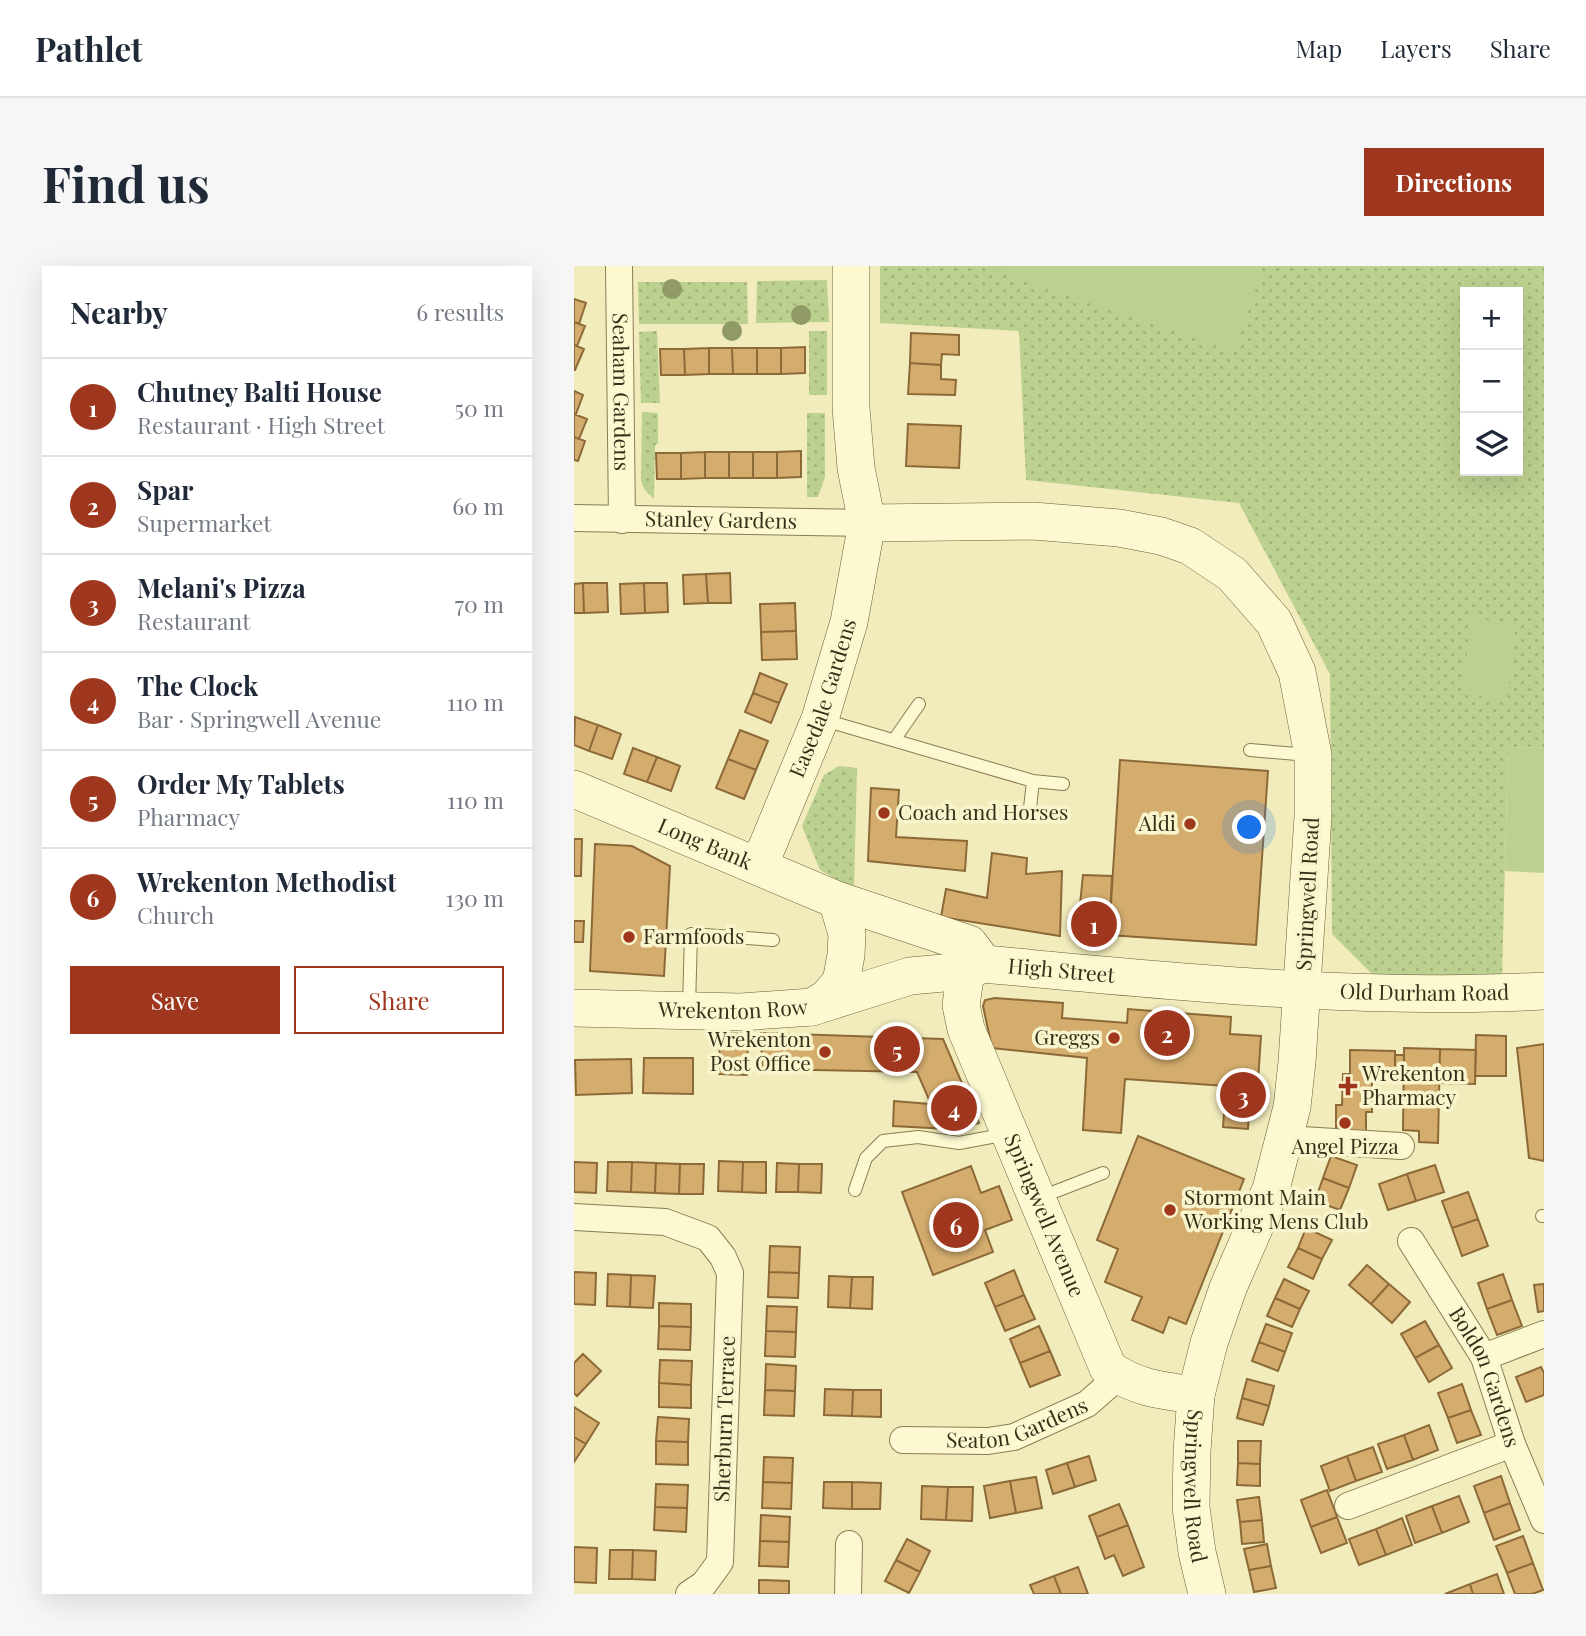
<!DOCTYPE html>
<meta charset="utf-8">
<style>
:root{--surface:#fff;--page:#f6f6f7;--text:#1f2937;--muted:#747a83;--line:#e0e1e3;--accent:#9f371e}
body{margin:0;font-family:"Playfair Display",serif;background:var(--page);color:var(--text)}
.controls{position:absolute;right:21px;top:21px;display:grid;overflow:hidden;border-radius:0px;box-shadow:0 7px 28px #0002}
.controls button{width:63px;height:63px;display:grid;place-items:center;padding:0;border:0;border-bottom:2px solid var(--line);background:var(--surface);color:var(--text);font:35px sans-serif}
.you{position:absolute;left:676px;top:562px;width:24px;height:24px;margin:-18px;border:5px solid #fff;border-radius:50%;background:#1a73e8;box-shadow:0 0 0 10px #1a73e833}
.badge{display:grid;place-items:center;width:46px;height:46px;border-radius:50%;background:var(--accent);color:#fff;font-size:23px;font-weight:700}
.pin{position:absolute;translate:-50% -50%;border:4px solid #fff;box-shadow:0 2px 7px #0006}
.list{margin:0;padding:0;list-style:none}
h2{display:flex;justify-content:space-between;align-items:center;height:91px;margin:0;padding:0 28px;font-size:30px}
h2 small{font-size:23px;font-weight:400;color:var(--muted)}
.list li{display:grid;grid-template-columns:46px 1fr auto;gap:21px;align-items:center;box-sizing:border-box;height:98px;padding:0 28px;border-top:2px solid var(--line)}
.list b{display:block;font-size:26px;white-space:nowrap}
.list p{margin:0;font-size:23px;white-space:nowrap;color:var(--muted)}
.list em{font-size:23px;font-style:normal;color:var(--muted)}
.actions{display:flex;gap:14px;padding:21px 28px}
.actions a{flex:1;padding:16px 0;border:2px solid var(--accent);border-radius:0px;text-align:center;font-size:24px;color:var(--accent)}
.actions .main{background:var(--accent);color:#fff}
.icon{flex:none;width:38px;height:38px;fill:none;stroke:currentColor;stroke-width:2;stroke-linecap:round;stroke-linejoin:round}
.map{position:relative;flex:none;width:970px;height:1328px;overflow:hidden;border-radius:0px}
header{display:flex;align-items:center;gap:42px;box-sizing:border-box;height:98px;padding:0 35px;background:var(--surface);border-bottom:2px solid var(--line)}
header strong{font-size:33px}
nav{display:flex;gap:38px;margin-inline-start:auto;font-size:24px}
.intro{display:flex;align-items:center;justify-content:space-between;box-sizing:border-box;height:168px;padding:0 42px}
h1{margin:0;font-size:49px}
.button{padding:18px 32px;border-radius:0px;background:var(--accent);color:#fff;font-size:24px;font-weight:700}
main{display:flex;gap:42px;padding:0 42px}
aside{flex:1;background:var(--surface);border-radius:0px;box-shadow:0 7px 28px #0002}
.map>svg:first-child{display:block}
.grass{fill:url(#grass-dots);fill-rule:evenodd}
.green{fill:#bcd08f}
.building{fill:#d4ad6e;stroke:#8c6a37;stroke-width:2}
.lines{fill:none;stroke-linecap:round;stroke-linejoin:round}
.lane-casing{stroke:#8b7c54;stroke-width:14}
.street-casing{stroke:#8b7c54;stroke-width:28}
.secondary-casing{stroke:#6c5c37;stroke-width:38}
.lane{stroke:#fcf8d0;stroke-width:12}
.street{stroke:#fcf8d0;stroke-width:26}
.secondary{stroke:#fcf8d0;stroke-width:37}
.tree{fill:#8f9a66}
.poi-dot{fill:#9f371e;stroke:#f8f5cc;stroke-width:2.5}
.labels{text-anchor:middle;stroke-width:7;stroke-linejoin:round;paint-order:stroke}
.street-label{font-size:21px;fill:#382f1a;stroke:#f8f5cc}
.poi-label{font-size:21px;fill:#382f1a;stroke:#f8f5cc;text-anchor:start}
</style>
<header>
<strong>Pathlet</strong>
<nav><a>Map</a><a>Layers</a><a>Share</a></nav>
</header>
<div class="intro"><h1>Find us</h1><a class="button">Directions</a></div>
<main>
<aside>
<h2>Nearby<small>6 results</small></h2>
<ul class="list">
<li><span class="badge">1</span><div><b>Chutney Balti House</b><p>Restaurant · High Street</p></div><em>50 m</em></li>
<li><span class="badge">2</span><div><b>Spar</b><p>Supermarket</p></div><em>60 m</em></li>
<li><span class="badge">3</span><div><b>Melani's Pizza</b><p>Restaurant</p></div><em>70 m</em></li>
<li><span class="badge">4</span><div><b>The Clock</b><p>Bar · Springwell Avenue</p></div><em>110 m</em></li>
<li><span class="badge">5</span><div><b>Order My Tablets</b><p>Pharmacy</p></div><em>110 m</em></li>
<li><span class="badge">6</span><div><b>Wrekenton Methodist</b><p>Church</p></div><em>130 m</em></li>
</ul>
<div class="actions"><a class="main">Save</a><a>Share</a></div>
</aside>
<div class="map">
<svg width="970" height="1328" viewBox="0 0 970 1328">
<defs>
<pattern id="grass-dots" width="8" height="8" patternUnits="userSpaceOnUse" patternTransform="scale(1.75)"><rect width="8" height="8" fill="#bcd08f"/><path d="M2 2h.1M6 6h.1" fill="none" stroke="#a2b37b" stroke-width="1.8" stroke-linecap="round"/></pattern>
</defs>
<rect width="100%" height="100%" fill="#f2ecbc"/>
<!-- grass -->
<path class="grass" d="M306,0H970V482L934,481L928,712L798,708L758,668L756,408L665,237L452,214L445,65L306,57ZM891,26H944V205H891Z
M253,14L255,56L182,57L183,15Z
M64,16H173L174,58H65Z
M83,65L86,137H67L65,66Z
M235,65H253V129H235Z
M68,146L84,147V178L81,179L80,233L71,224L67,215Z
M233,147H251V211L244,231H233Z
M265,500L283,502L280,623L246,604L228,560L250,509Z"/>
<!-- green -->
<path class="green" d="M411,0H687L660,85Z
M897,352L942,357L933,434L888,428Z
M934,481L970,482V607L931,605Z"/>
<!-- building -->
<path class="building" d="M0,33L12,37L5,58L0,56Z
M0,56L11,60L3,80L0,79Z
M337,67L385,69V89L368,88L367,99L336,97Z
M0,79L10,83L1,104H0Z
M231,81V107L207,108V82Z
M135,82H158L159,108H135Z
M135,82V108L111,109L110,83Z
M158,82H183V108H159Z
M183,82H207V108H183Z
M86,83H110L111,109H87Z
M336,97L367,99V113L382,114L381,129L334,128Z
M0,125L9,129L2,148H0Z
M0,148L13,153L5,173L0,171Z
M334,158L387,160L385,202L332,200Z
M0,171L11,175L4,195L0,194Z
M227,185V211L203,212V186Z
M131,186H155V212H131Z
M131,186V212L107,213V187Z
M155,186H179V212H155Z
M179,186H203V212H179Z
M82,187H107V213H83Z
M156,307L157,337H134L132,308Z
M132,308L134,337L110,338L109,309Z
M9,317H33L34,346L10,347Z
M9,317L10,347H0V318Z
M70,317H93L94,346L71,347Z
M70,317L71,347L47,348L46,318Z
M221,337L222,365L187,366L186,338Z
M222,365L223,393L188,394L187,366Z
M186,407L213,418L205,437L179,427Z
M179,427L205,437L197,457L171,446Z
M1,451L24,459L15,485L0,479Z
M24,459L47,468L38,493L15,485Z
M166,464L194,475L182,504L154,493Z
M59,482L83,491L73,516L50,508Z
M83,491L106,500L97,525L73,516Z
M154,493L182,504L170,533L142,522Z
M546,494L694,505L682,679L535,669Z
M297,522L325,524L322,571L393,575L391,605L294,595Z
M0,573H8L7,610H0Z
M21,578L58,580L96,600L90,710L16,705Z
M418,587L453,592L452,608L488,605L486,670L367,651L372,623L413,632Z
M509,609L538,610L535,669L503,668Z
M0,655H10L9,676H0Z
M421,732L489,737L488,752L553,757L554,743L657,751L656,768L687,770L682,845L675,844L674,863L649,861L652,820L551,813L547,867L509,864L513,792L418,782L409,740L411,734Z
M146,767L174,768L173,809L145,808Z
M187,767L369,773L405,857L375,863L319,860L320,835L357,838L343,806L188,803Z
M902,769L932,770V810H901Z
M970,778V895L955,892L943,782Z
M830,782L866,783L864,877L845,876V865L829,864Z
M866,783L902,784L901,818L865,817Z
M776,784L821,785V811H798V846H792V867H762V839H768L769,808H776Z
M821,789H830V811H821Z
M70,792H119V828L69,827Z
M57,793L58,827L2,829L1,794Z
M564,870L670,913L612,1058L595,1051L589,1067L558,1054L568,1031L531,1016L544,983L523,974Z
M757,890L783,899L775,922L749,912Z
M145,895L169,896L168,926L144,925Z
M0,896L23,897L22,927L0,926Z
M34,896H58L57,926L33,925Z
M58,896L82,897L81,927L57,926Z
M169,896H192V927L168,926Z
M82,897L106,898L105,928L81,927Z
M203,897L225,898L224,926H202Z
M106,898H130L129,928H105Z
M225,898H248L247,927L224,926Z
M861,899L870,926L842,935L833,908Z
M397,900L407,927L425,920L438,954L411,964L419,986L359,1009L328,926Z
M833,908L842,935L814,944L805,918Z
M749,912L775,922L766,944L741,935Z
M894,926L904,953L878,962L868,935Z
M904,953L914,980L888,990L878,962Z
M732,962L758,974L748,993L724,982Z
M196,980L226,981L225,1007L195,1006Z
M724,982L748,993L739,1013L714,1001Z
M793,999L815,1018L797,1038L775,1019Z
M440,1004L450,1029L421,1041L411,1017Z
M0,1006L22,1007L21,1039L0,1038Z
M195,1006L225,1007L224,1032L194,1031Z
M34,1008L57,1009L56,1041L33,1040Z
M929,1008L938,1034L913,1043L904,1017Z
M57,1009L81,1010L79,1042L56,1041Z
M255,1010L278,1011L276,1042L254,1041Z
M278,1011H299L298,1043L276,1042Z
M710,1013L735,1025L726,1043L701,1032Z
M815,1018L836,1036L818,1057L797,1038Z
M970,1018V1045L964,1046L960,1019Z
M450,1029L461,1053L431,1065L421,1041Z
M701,1032L726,1043L718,1061L693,1050Z
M938,1034L948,1060L923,1069L913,1043Z
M85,1037L117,1038V1061L85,1060Z
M193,1040L223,1041L222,1066L192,1065Z
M851,1055L865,1079L841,1092L827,1068Z
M692,1058L718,1067L711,1086L685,1076Z
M85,1060L117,1061L116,1084L84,1083Z
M465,1060L476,1085L446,1097L436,1073Z
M192,1065L222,1066L221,1091L191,1090Z
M685,1076L711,1086L704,1105L678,1095Z
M865,1079L878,1102L855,1116L841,1092Z
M476,1085L486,1109L456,1121L446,1097Z
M9,1088L27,1105L3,1130L0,1127V1097Z
M86,1094L118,1095L117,1119L85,1117Z
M192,1098L222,1100L221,1125L191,1124Z
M967,1101L970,1107V1129L952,1136L942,1111Z
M673,1113L700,1120L695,1140L668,1132Z
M85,1117L117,1119V1142L85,1141Z
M888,1118L897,1144L874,1152L864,1127Z
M251,1123L279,1124L278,1150L250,1149Z
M191,1124L221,1125L220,1150L190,1149Z
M279,1124H307V1151L278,1150Z
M668,1132L695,1140L689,1159L663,1152Z
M0,1141L25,1157L12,1178L0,1171Z
M897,1144L907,1169L883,1177L874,1152Z
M84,1151L115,1153L114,1176L82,1175Z
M855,1159L864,1184L839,1194L830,1169Z
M830,1169L839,1194L813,1203L804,1178Z
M0,1171L12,1178L0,1196Z
M82,1175L114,1176V1199L82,1198Z
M664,1175H687L686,1198L664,1197Z
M799,1181L808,1206L782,1215L773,1190Z
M515,1190L522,1214L501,1221L493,1197Z
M773,1190L782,1215L756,1225L747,1200Z
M190,1191L219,1192L218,1217L189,1216Z
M493,1197L501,1221L479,1228L472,1204Z
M664,1197L686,1198V1220L663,1219Z
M927,1210L936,1237L910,1247L900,1220Z
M462,1211L468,1242L442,1247L436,1215Z
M436,1215L442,1247L416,1252L410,1220Z
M189,1216L218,1217L217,1243L188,1242Z
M250,1216H278V1243L249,1242Z
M278,1216L307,1217L306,1243H278Z
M82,1218L114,1219L113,1242L81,1241Z
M348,1220L374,1221L372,1254L347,1253Z
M374,1221H399L398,1255L372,1254Z
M753,1224L763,1251L737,1261L727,1234Z
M885,1230L895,1256L868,1267L858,1240Z
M685,1231L688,1254L666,1256L663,1234Z
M936,1237L946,1264L920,1274L910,1247Z
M545,1238L554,1259L523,1271L515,1250Z
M858,1240L868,1267L841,1277L832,1250Z
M81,1241L113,1242L112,1266L80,1264Z
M187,1249L216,1251L215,1276L186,1275Z
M763,1251L773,1277L747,1287L737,1261Z
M828,1252L838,1279L812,1289L802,1263Z
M688,1254L690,1276L668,1278L666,1256Z
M554,1259L570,1301L549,1310L540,1289L531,1293L523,1271Z
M802,1263L812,1289L785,1299L775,1273Z
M949,1270L959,1297L933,1307L922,1280Z
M333,1273L356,1285L346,1306L322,1294Z
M186,1275L215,1276L214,1301L185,1300Z
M693,1278L697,1300L675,1304L670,1283Z
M0,1281L23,1282L22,1317L0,1316Z
M36,1284H59L58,1313H35Z
M59,1284L82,1285L81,1314L58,1313Z
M322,1294L346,1306L335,1327L311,1315Z
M959,1297L969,1324L958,1328H941L933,1307Z
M697,1300L702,1322L680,1326L675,1304Z
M504,1301L514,1328H487L480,1310Z
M923,1308L930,1328H899L896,1318Z
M480,1310L487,1328H460L456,1319Z
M185,1314L215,1315V1328H185Z
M896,1318L899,1328H871Z"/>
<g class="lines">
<!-- lane casing -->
<g class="lane-casing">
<path id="lane" d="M250,454L459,515L489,518
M320,474L345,438
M676,484L735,489
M456,542L459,515
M115,741L117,668L199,674
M281,924L292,892L309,875L344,871L385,877L433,868
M467,931L529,907
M968,950H970"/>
</g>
<!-- street casing -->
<g class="street-casing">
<g id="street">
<path id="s1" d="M45,0L48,254"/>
<path id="s2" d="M0,252L293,257"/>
<path d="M711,873L827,880"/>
<path d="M0,951L91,956L134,972L149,991L156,1007L146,1296L130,1318L115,1328"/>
<path id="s3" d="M837,975L910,1091L938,1178L970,1254"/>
<path d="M910,1091L970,1068"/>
<path id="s4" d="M329,1174L414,1175L440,1171L513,1138L545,1110"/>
<path d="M774,1240L938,1178"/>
<path d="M274,1328L275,1278"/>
</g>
</g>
<!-- secondary casing -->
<g class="secondary-casing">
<g id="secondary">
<path id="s5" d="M293,257L459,255L545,262L587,270L616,280L658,308L700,356L723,406L739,489V550L723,796L718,841L697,923L654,1022L635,1077L622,1129L618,1185L617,1241L623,1286L633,1328"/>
<path id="s6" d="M0,523L263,634L395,678L410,698"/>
<path id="s7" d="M185,600L246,453L275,356L293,257L282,202L277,142V0"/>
<path id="s8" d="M392,705L387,739L392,763L534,1102C560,1122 590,1125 622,1129"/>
<path id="s9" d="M238,741L336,710L392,705L410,698C596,715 783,735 970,725"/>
<path id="s10" d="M0,742L167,746L238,741L253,732L267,716L272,689L273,668L263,634"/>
</g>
</g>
<!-- lane -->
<use href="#lane" class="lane"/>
<!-- street -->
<use href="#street" class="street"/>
<!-- secondary -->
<use href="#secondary" class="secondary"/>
</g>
<!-- trees -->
<g class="tree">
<circle cx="98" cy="23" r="10"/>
<circle cx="227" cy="49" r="10"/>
<circle cx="158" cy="65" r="10"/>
</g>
<!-- markers -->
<g class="poi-dot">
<circle cx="310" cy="547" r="7"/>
<circle cx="616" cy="558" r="7"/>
<circle cx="55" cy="671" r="7"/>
<circle cx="540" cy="772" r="7"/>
<circle cx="251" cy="786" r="7"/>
<path d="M770.5 809.5h7v7h7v7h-7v7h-7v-7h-7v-7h7z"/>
<circle cx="771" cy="857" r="7"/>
<circle cx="596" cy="944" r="7"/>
</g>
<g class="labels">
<!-- street labels -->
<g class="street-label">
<text dy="7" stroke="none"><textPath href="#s1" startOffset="126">Seaham Gardens</textPath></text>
<text dy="7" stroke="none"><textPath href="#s2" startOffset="147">Stanley Gardens</textPath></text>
<text dy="7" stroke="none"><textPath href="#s7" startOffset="180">Easedale Gardens</textPath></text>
<text dy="7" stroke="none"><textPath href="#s6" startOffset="142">Long Bank</textPath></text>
<text transform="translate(734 628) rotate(-87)" y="7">Springwell Road</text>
<text dy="7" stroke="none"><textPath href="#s9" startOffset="256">High Street</textPath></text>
<text dy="7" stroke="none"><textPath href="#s9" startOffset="620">Old Durham Road</textPath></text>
<text dy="7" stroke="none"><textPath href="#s10" startOffset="159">Wrekenton Row</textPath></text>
<text dy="7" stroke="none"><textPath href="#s8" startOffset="261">Springwell Avenue</textPath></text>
<text dy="7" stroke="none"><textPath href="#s3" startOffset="156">Boldon Gardens</textPath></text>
<text transform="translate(151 1153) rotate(-88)" y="7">Sherburn Terrace</text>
<text dy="7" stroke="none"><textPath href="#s4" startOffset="117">Seaton Gardens</textPath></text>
<text dy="7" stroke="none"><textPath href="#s5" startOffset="1328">Springwell Road</textPath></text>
</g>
<!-- poi labels -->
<g class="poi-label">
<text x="324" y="554">Coach and Horses</text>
<text x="602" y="565" text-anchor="end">Aldi</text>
<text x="69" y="678">Farmfoods</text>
<text x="526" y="779" text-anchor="end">Greggs</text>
<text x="237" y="781" text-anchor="end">Wrekenton<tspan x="237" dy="24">Post Office</tspan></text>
<text x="788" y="815">Wrekenton<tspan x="788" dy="24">Pharmacy</tspan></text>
<text x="771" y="888" text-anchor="middle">Angel Pizza</text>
<text x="610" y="939">Stormont Main<tspan x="610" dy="24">Working Mens Club</tspan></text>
</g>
</g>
</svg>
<div class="controls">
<button>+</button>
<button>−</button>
<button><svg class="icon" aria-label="layers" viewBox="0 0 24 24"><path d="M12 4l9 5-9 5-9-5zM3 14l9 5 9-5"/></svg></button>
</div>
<div class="you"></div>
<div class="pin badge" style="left:520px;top:658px">1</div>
<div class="pin badge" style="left:593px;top:767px">2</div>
<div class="pin badge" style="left:669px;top:829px">3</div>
<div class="pin badge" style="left:380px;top:842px">4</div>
<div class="pin badge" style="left:323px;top:783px">5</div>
<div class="pin badge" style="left:382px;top:959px">6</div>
</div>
</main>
